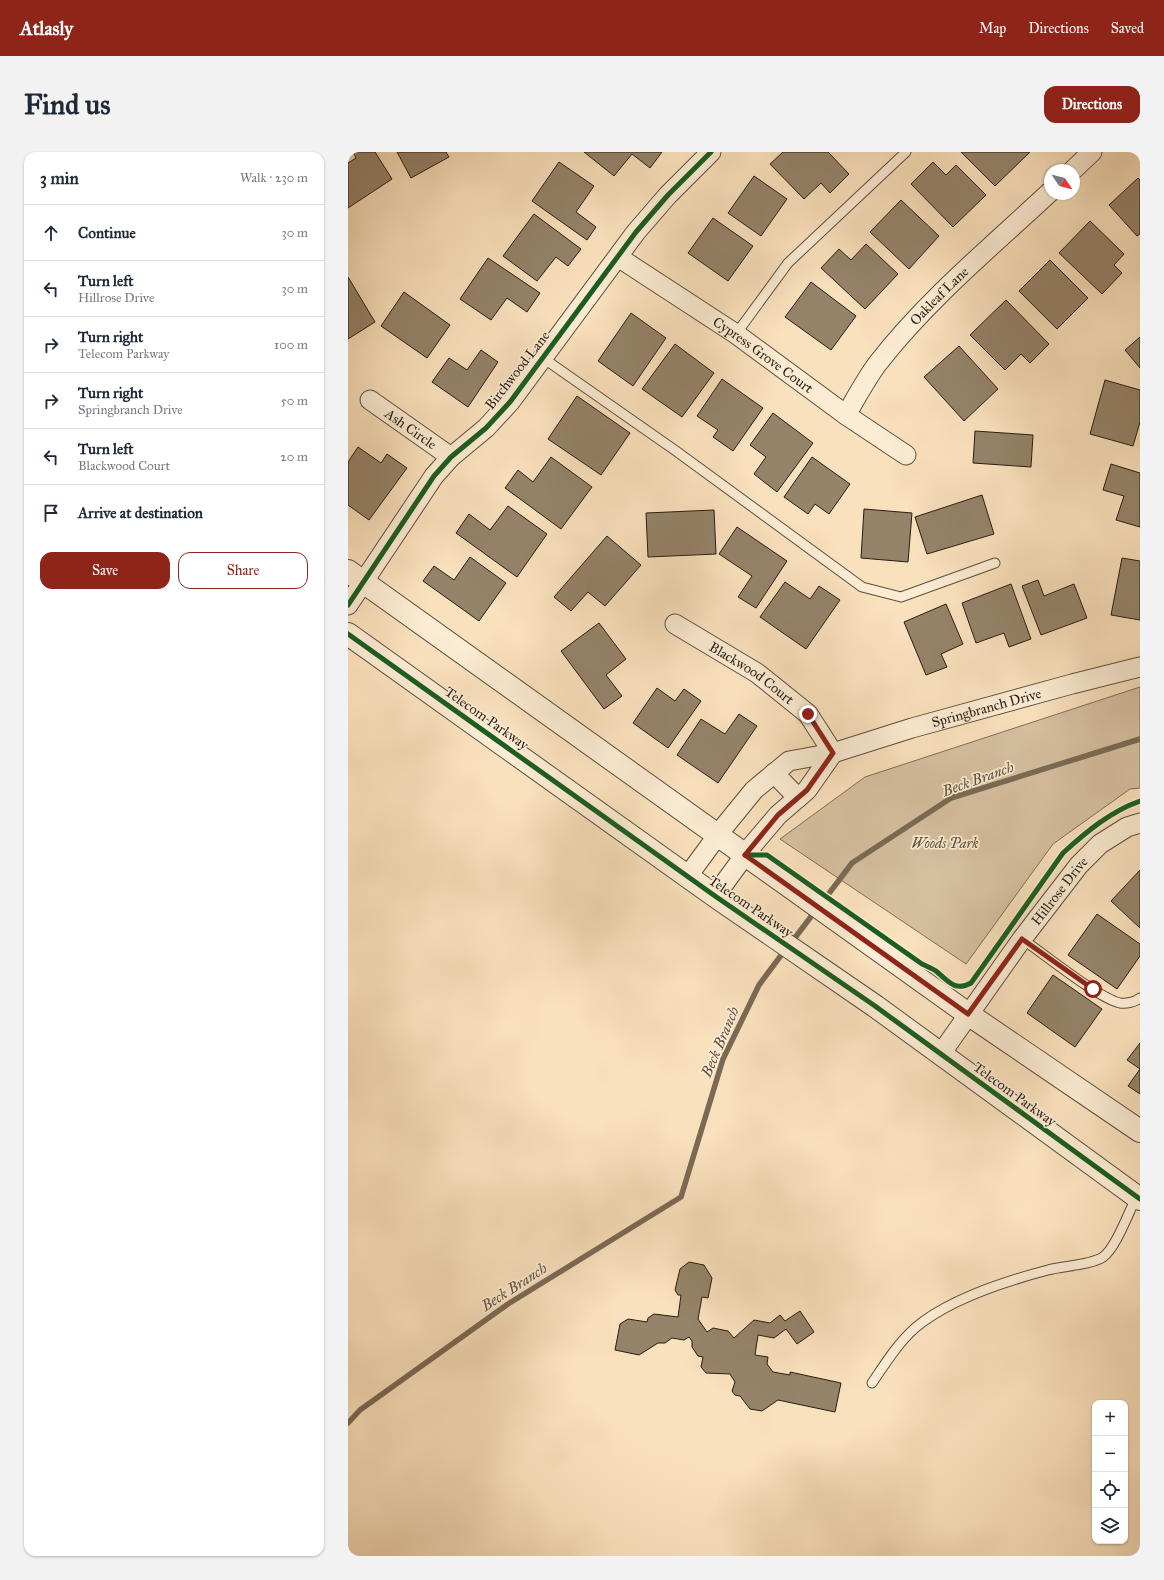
<!DOCTYPE html>
<meta charset="utf-8">
<style>
:root{--surface:#fff;--page:#f2f2f3;--text:#1f2937;--muted:#747a83;--line:#e0e1e3;--accent:#8f2418}
body{margin:0;font-family:"IM FELL Great Primer",serif;background:var(--page);color:var(--text)}
.controls{position:absolute;right:12px;bottom:12px;display:grid;overflow:hidden;border-radius:8px;box-shadow:0 1px 3px #0004}
.controls button{width:36px;height:36px;display:grid;place-items:center;padding:0;border:0;border-bottom:1px solid var(--line);background:var(--surface);color:var(--text);font:20px sans-serif}
.compass{position:absolute;left:696px;top:12px;width:36px;height:36px;border-radius:50%;background:var(--surface);box-shadow:0 1px 3px #0004;rotate:125deg}
.stop{position:absolute;width:12px;height:12px;margin:-9px;border:3px solid #8f2418;border-radius:50%;background:#fff}
.stop.end{background:#8f2418;border-color:#fff;box-shadow:0 1px 4px #0008}
.list{margin:0;padding:0;list-style:none}
h2{display:flex;justify-content:space-between;align-items:center;height:52px;margin:0;padding:0 16px;font-size:17px}
h2 small{font-size:13px;font-weight:400;color:var(--muted)}
.list li{display:grid;grid-template-columns:26px 1fr auto;gap:12px;align-items:center;box-sizing:border-box;height:56px;padding:0 16px;border-top:1px solid var(--line)}
.list b{display:block;font-size:15px;white-space:nowrap}
.list p{margin:0;font-size:13px;white-space:nowrap;color:var(--muted)}
.list em{font-size:13px;font-style:normal;color:var(--muted)}
.actions{display:flex;gap:8px;padding:12px 16px}
.actions a{flex:1;padding:9px 0;border:1px solid var(--accent);border-radius:12px;text-align:center;font-size:14px;color:var(--accent)}
.actions .main{background:var(--accent);color:#fff}
.icon{flex:none;width:22px;height:22px;fill:none;stroke:currentColor;stroke-width:2;stroke-linecap:round;stroke-linejoin:round}
.map{position:relative;flex:none;width:792px;height:1404px;overflow:hidden;border-radius:12px}
header{display:flex;align-items:center;gap:24px;box-sizing:border-box;height:56px;padding:0 20px;background:var(--accent);color:#fff}
header strong{font-size:19px}
nav{display:flex;gap:22px;margin-inline-start:auto;font-size:14px}
.intro{display:flex;align-items:center;justify-content:space-between;box-sizing:border-box;height:96px;padding:0 24px}
h1{margin:0;font-size:28px}
.button{padding:10px 18px;border-radius:12px;background:var(--accent);color:#fff;font-size:14px;font-weight:700}
main{display:flex;gap:24px;padding:0 24px}
aside{flex:1;background:var(--surface);border-radius:12px;box-shadow:0 1px 3px #0004}
.map>svg:first-child{display:block}
.green{fill:#d6c0a0;stroke:#7e6e58}
.lines{fill:none;stroke-linecap:round;stroke-linejoin:round}
.stream{stroke:#7a6a55;stroke-width:5.5}
.building{fill:#95836a;stroke:#271d11}
.service-casing{stroke:#5c4e3c;stroke-width:11}
.minor-casing{stroke:#5c4e3c;stroke-width:21}
.tertiary-casing{stroke:#5c4e3c;stroke-width:24}
.service{stroke:#fcecd4;stroke-width:9}
.minor{stroke:#fcecd4;stroke-width:19}
.tertiary{stroke:#fcecd4;stroke-width:22}
.cycleway-casing{stroke:#fcecd4;stroke-width:8}
.cycleway{stroke:#1b5e20;stroke-width:5}
.route{stroke:#8f2418;stroke-width:5}
.labels{text-anchor:middle;stroke-width:3.5;stroke-linejoin:round;paint-order:stroke}
.street-label{font-size:14px;fill:#271d11;stroke:#fcecd4}
.park-label{font-size:14px;font-style:italic;fill:#5c4e3c;stroke:#fcecd4}
.water-label{font-size:15px;font-style:italic;fill:#5f513f;stroke:#fcecd4}
</style>
<header>
<strong>Atlasly</strong>
<nav><a>Map</a><a>Directions</a><a>Saved</a></nav>
</header>
<div class="intro"><h1>Find us</h1><a class="button">Directions</a></div>
<main>
<aside>
<h2>3 min<small>Walk · 230 m</small></h2>
<ul class="list">
<li><svg class="icon" aria-label="ahead" viewBox="0 0 24 24"><path d="M12 20V5M6 11l6-6 6 6"/></svg><div><b>Continue</b></div><em>30 m</em></li>
<li><svg class="icon" aria-label="left" viewBox="0 0 24 24"><path d="M17 20v-9H6M10 6l-5 5 5 5"/></svg><div><b>Turn left</b><p>Hillrose Drive</p></div><em>30 m</em></li>
<li><svg class="icon" aria-label="right" viewBox="0 0 24 24"><path d="M7 20v-9h11M14 6l5 5-5 5"/></svg><div><b>Turn right</b><p>Telecom Parkway</p></div><em>100 m</em></li>
<li><svg class="icon" aria-label="right" viewBox="0 0 24 24"><path d="M7 20v-9h11M14 6l5 5-5 5"/></svg><div><b>Turn right</b><p>Springbranch Drive</p></div><em>50 m</em></li>
<li><svg class="icon" aria-label="left" viewBox="0 0 24 24"><path d="M17 20v-9H6M10 6l-5 5 5 5"/></svg><div><b>Turn left</b><p>Blackwood Court</p></div><em>20 m</em></li>
<li><svg class="icon" aria-label="arrive" viewBox="0 0 24 24"><path d="M6 21V4h12l-3 4 3 4H6"/></svg><div><b>Arrive at destination</b></div></li>
</ul>
<div class="actions"><a class="main">Save</a><a>Share</a></div>
</aside>
<div class="map">
<svg width="792" height="1404" viewBox="0 0 792 1404">
<rect width="100%" height="100%" fill="#fae1bd"/>
<filter id="stains"><feTurbulence type="fractalNoise" baseFrequency=".005" numOctaves="4"/><feColorMatrix values="0 0 0 0 .2 0 0 0 0 .09 0 0 0 0 .02 0 0 0 .5 -.17"/></filter>
<radialGradient id="worn" r=".72"><stop offset=".6" stop-color="#630" stop-opacity="0"/><stop offset="1" stop-color="#630" stop-opacity=".3"/></radialGradient>
<!-- green -->
<path class="green" d="M792,535V636L782,637L705,692L618,812L432,687L517,625Z"/>
<g class="lines">
<!-- stream -->
<path class="stream" d="M473,752L504,711L603,646L792,587
M443,791L468,758
M0,1271L12,1258L160,1152L333,1045L375,907L411,833L437,798"/>
</g>
<!-- building -->
<path class="building" d="M5,0H27L44,27L0,56V11L8,6Z
M49,0H98L101,5L63,26Z
M236,0H314L302,16L284,2L266,24Z
M435,0H480L501,22L482,41L473,31L456,47L422,12Z
M613,0H682L647,34Z
M211,10L246,34L228,60L248,75L239,88L184,49Z
M585,10L598,23L608,13L638,43L605,75L563,32Z
M406,24L439,47L413,84L380,61Z
M790,26L792,28V82L789,84L761,53Z
M553,48L591,84L561,117L522,80Z
M186,62L233,97L220,114L208,105L189,129L155,104Z
M365,66L405,94L380,129L340,101Z
M742,69L776,102L766,113L774,121L754,142L711,101Z
M518,92L550,122L517,157L473,116L491,97L503,108Z
M140,106L192,141L179,160L159,146L143,168L112,147Z
M702,108L740,146L709,177L671,139Z
M0,125L27,170L0,187Z
M463,130L508,164L483,198L437,165Z
M56,140L102,173L79,206L33,174Z
M658,148L701,192L682,211L673,202L657,218L622,183Z
M283,161L318,186L285,234L250,209Z
M792,185V216L777,198Z
M327,192L366,221L334,265L294,237Z
M611,194L650,237L616,269L576,225Z
M133,198L150,210L120,255L84,230L101,206L119,218Z
M374,227L415,256L385,299L365,285L370,278L349,264Z
M757,228L792,238V270L785,294L742,282Z
M229,244L282,281L253,323L200,287Z
M425,261L465,291L429,340L406,322L418,305L402,293Z
M627,279L685,283L683,315L625,311Z
M10,295L33,311L39,302L59,316L21,368L0,353V310Z
M203,305L244,335L213,377L157,336L170,318L185,330Z
M464,305L502,332L481,362L467,352L460,362L436,345Z
M763,312L792,321V375L768,368L776,344L755,338Z
M634,343L646,382L579,402L567,365Z
M160,354L199,382L169,425L108,381L121,362L142,378Z
M516,357L564,361L560,410L513,406Z
M366,358L368,402L300,405L298,361Z
M389,375L439,409L408,456L390,445L404,424L371,402Z
M259,384L293,413L257,454L240,440L223,459L206,445Z
M122,405L158,431L131,469L75,429L86,414L106,428Z
M774,406L792,409V468L763,463Z
M690,428L696,444L726,432L739,466L693,483L674,434Z
M437,430L462,447L471,434L492,448L458,497L412,465Z
M663,432L683,487L661,495L656,481L628,491L614,451Z
M598,452L615,492L593,502L599,515L578,523L556,470Z
M251,471L278,507L258,523L274,544L256,557L213,499Z
M309,536L327,549L336,537L353,549L320,596L285,571Z
M391,562L409,574L370,631L329,603L353,567L377,582Z
M792,718V776L763,749Z
M749,762L792,792V804L769,837L720,803Z
M705,823L754,857L727,895L679,861Z
M792,891V942L780,934L792,917L779,908Z
M341,1110L356,1113L364,1126L360,1146L354,1145L350,1167L359,1180L365,1176L380,1179L386,1186L406,1168L422,1171L432,1163L437,1169L452,1159L466,1180L449,1192L438,1177L426,1186L410,1183L407,1203L420,1205L419,1212L425,1220L442,1223V1220L493,1231L487,1260L430,1248L414,1259L402,1257L392,1244L387,1243L384,1239L387,1230L382,1222L358,1221L353,1215L355,1205L350,1204L344,1195V1189L341,1185L336,1188L324,1186L317,1191H310L291,1203L267,1198L272,1172L280,1167L299,1170L300,1166L306,1162L330,1165L333,1143H330L327,1138L332,1117Z"/>
<g class="lines">
<!-- service casing -->
<g class="service-casing">
<path id="service" d="M388,182L440,111L558,0
M195,206L328,299L514,435L553,445L647,411
M674,787C695,801 750,846 772,851C778,852 787,850 792,846
M524,1231C537,1212 550,1191 567,1176C600,1148 658,1129 700,1118C715,1114 743,1113 755,1105C768,1096 781,1059 789,1044"/>
</g>
<!-- minor casing -->
<g class="minor-casing">
<g id="minor">
<path d="M725,18L744,0"/>
<path id="s1" d="M270,105L388,182L498,263L558,303"/>
<path id="s2" d="M22,248L103,305"/>
<path id="s3" d="M498,263C508,246 518,227 530,211C580,147 643,95 702,40"/>
<path d="M0,453L86,324L103,305L138,276L162,250L288,80L320,43L363,0"/>
<path id="s4" d="M327,472L409,521L460,562L485,601"/>
<path d="M426,621L450,646"/>
<path id="s5" d="M339,725L375,676L406,638L441,609L485,601L564,576L724,532L792,515"/>
<path d="M367,744L402,696L430,663L459,638L485,601"/>
<path id="s6" d="M592,903L674,787L731,713L752,692L779,675L792,671"/>
</g>
</g>
<!-- tertiary casing -->
<g class="tertiary-casing">
<path id="tertiary" d="M0,419L620,862L792,979
M0,482L367,744L527,854L792,1047"/>
</g>
<!-- service -->
<use href="#service" class="service"/>
<!-- minor -->
<use href="#minor" class="minor"/>
<!-- tertiary -->
<use href="#tertiary" class="tertiary"/>
<!-- cycleway casing -->
<g class="cycleway-casing">
<path id="cycleway" d="M0,453L86,324L103,305L138,276L162,250L288,80L320,43L363,0
M0,482L367,744L527,854L792,1047
M397,703H419L574,812C578,814 584,816 588,819C600,829 607,840 623,831L715,701C738,680 763,659 792,649"/>
</g>
<!-- cycleway -->
<use href="#cycleway" class="cycleway"/>
</g>
<g class="lines">
<!-- route -->
<path class="route" d="M460,562L485,601L459,638L430,663L397,703L620,862L674,787L745,837"/>
</g>
<g class="labels">
<!-- street labels -->
<g class="street-label">
<text dy="5" stroke="none"><textPath href="#s3" startOffset="152">Oakleaf Lane</textPath></text>
<text dy="5" stroke="none"><textPath href="#s1" startOffset="175">Cypress Grove Court</textPath></text>
<text transform="translate(169 218) rotate(-52)" y="5">Birchwood Lane</text>
<text dy="5" stroke="none"><textPath href="#s2" startOffset="50">Ash Circle</textPath></text>
<text dy="5" stroke="none"><textPath href="#s4" startOffset="91">Blackwood Court</textPath></text>
<text dy="5" stroke="none"><textPath href="#s5" startOffset="360">Springbranch Drive</textPath></text>
<text transform="translate(139 566) rotate(35)" y="5">Telecom Parkway</text>
<text dy="5" stroke="none"><textPath href="#s6" startOffset="203">Hillrose Drive</textPath></text>
<text transform="translate(403 754) rotate(34)" y="5">Telecom Parkway</text>
<text transform="translate(667 942) rotate(36)" y="5">Telecom Parkway</text>
</g>
<!-- park labels -->
<g class="park-label">
<text x="597" y="696">Woods Park</text>
</g>
<!-- water labels -->
<g class="water-label">
<text transform="translate(630 627) rotate(-20)" y="5">Beck Branch</text>
<text transform="translate(372 890) rotate(-67)" y="5">Beck Branch</text>
<text transform="translate(166 1135) rotate(-33)" y="5">Beck Branch</text>
</g>
</g>
<rect width="100%" height="100%" filter="url(#stains)"/>
<rect width="100%" height="100%" fill="url(#worn)"/>
</svg>
<div class="controls">
<button>+</button>
<button>−</button>
<button><svg class="icon" aria-label="locate" viewBox="0 0 24 24"><circle cx="12" cy="12" r="6"/><path d="M12 2v4M12 18v4M2 12h4M18 12h4"/></svg></button>
<button><svg class="icon" aria-label="layers" viewBox="0 0 24 24"><path d="M12 4l9 5-9 5-9-5zM3 14l9 5 9-5"/></svg></button>
</div>
<svg class="compass" viewBox="-18 -18 36 36"><path d="M0-13l5 13h-10z" fill="#e53935"/><path d="M0 13l5-13h-10z" fill="#747a83"/></svg>
<div class="stop" style="left:745px;top:837px"></div>
<div class="stop end" style="left:460px;top:562px"></div>
</div>
</main>
